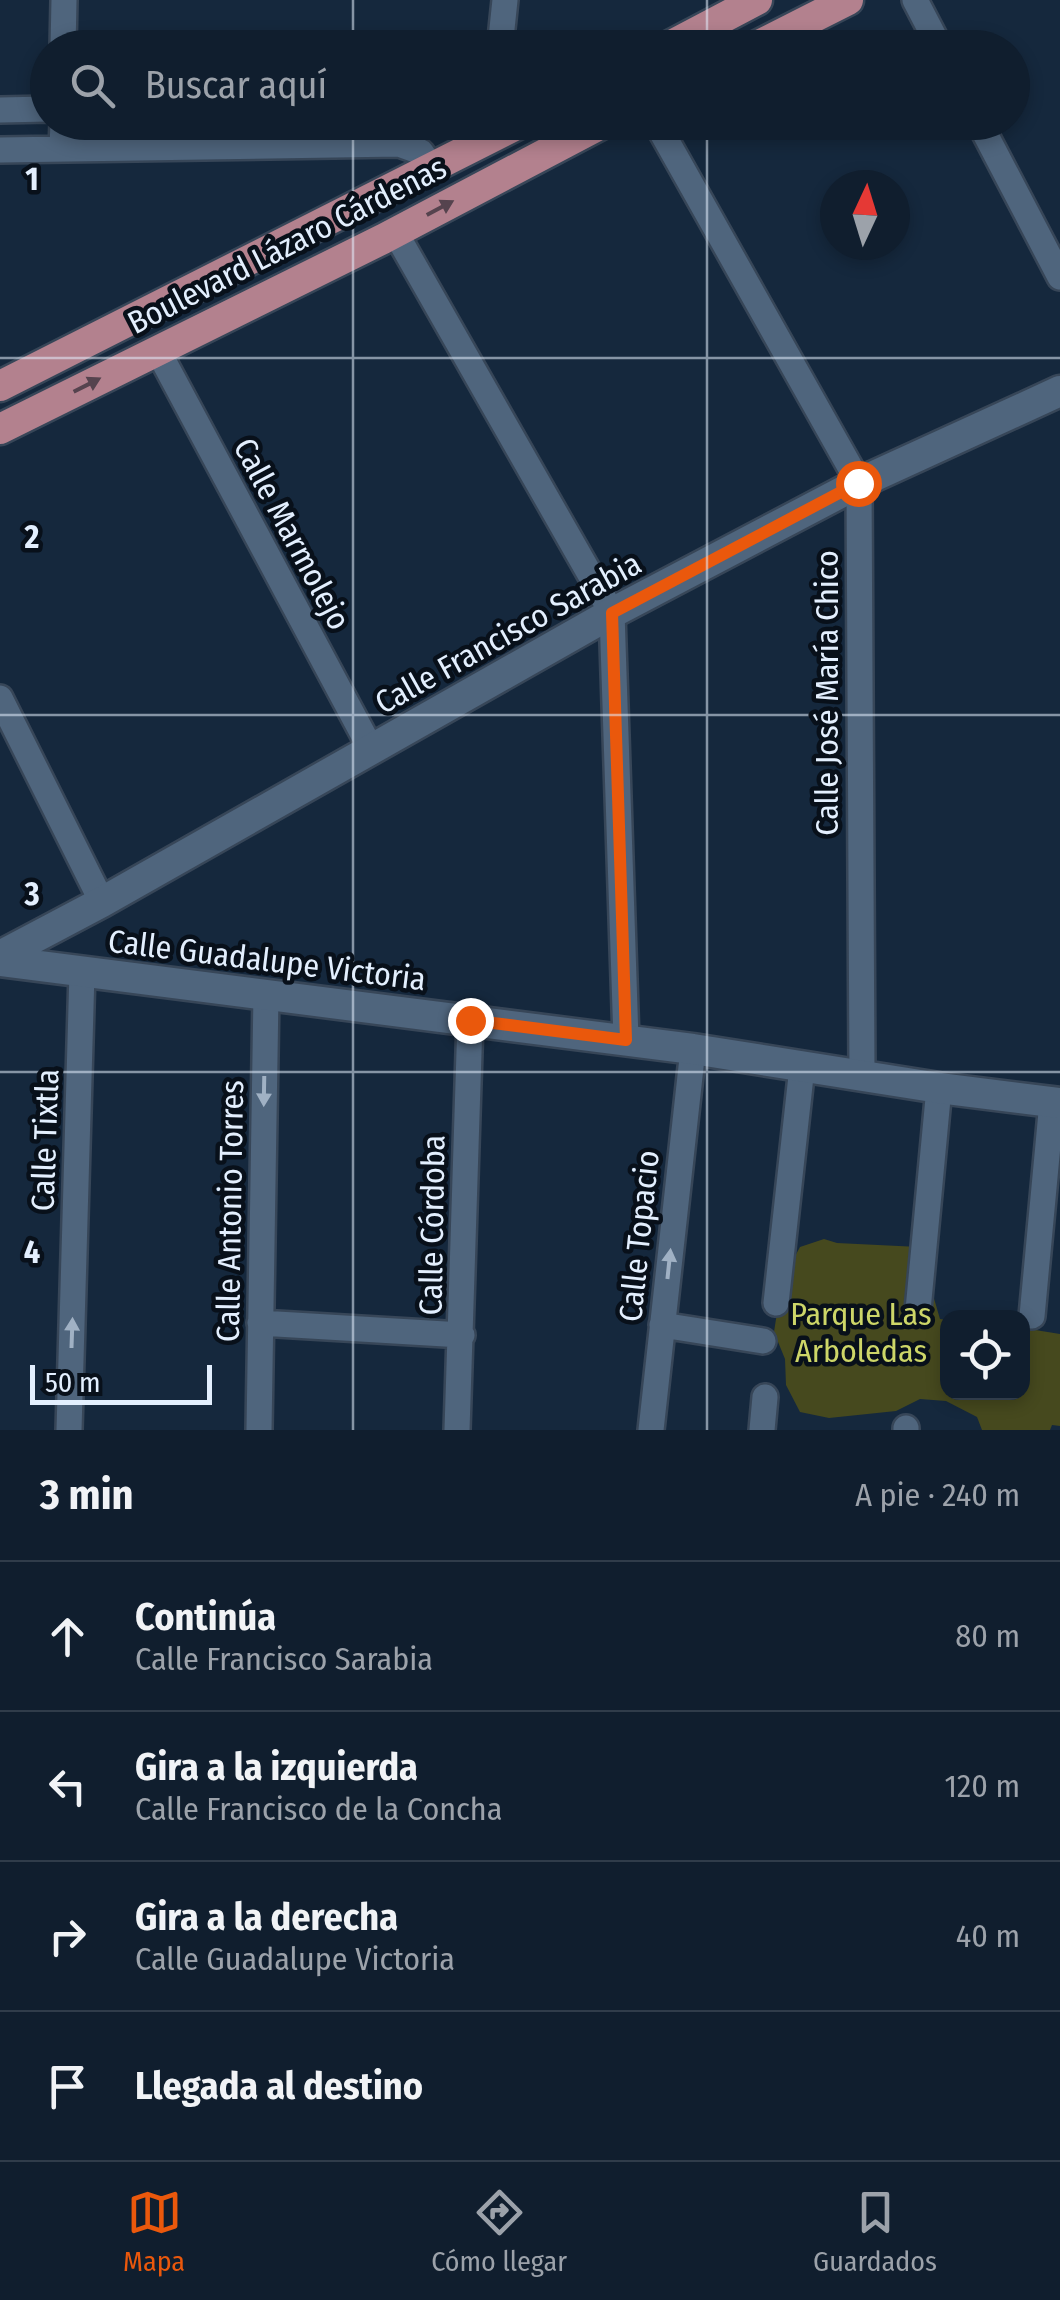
<!DOCTYPE html>
<html lang="es">
<meta charset="utf-8">
<style>
:root{--surface:#101e2e;--page:#192736;--text:#f1f3f6;--muted:#9ca2aa;--line:#303c4a;--accent:#ea580c}
body{margin:0;font-family:"Fira Sans Condensed",sans-serif;background:var(--page);color:var(--text)}
.controls{position:absolute;right:30px;bottom:30px;display:grid;overflow:hidden;border-radius:20px;box-shadow:0 5px 15px #0003}
.controls button{width:90px;height:90px;display:grid;place-items:center;padding:0;border:0;border-bottom:2px solid var(--line);background:var(--surface);color:var(--text);font:50px sans-serif}
.compass{position:absolute;left:820px;top:170px;width:90px;height:90px;border-radius:50%;background:var(--surface);box-shadow:0 5px 15px #0003;rotate:4deg}
.scale{position:absolute;left:30px;bottom:25px;width:182px;box-sizing:border-box;padding-left:10px;border:5px solid #e3effe;border-top:0;font-size:28px;line-height:35px;white-space:nowrap;color:#e3effe;-webkit-text-stroke:8px #08101a;paint-order:stroke}
.stop{position:absolute;width:30px;height:30px;margin:-22px;border:8px solid #ea580c;border-radius:50%;background:#fff}
.stop.end{background:#ea580c;border-color:#fff;box-shadow:0 2px 10px #0008}
.list{margin:0;padding:0;list-style:none}
h2{display:flex;justify-content:space-between;align-items:center;height:130px;margin:0;padding:0 40px;font-size:42px}
h2 small{font-size:32px;font-weight:400;color:var(--muted)}
.list li{display:grid;grid-template-columns:65px 1fr auto;gap:30px;align-items:center;box-sizing:border-box;height:150px;padding:0 40px;border-top:2px solid var(--line)}
.list b{display:block;font-size:38px;white-space:nowrap}
.list p{margin:0;font-size:32px;white-space:nowrap;color:var(--muted)}
.list em{font-size:32px;font-style:normal;color:var(--muted)}
.icon{flex:none;width:55px;height:55px;fill:none;stroke:currentColor;stroke-width:2;stroke-linecap:round;stroke-linejoin:round}
.map{position:relative;flex:none;width:1060px;height:1430px;overflow:hidden}
.search{position:absolute;background:var(--surface);box-shadow:0 5px 15px #0003;left:30px;right:30px;top:30px;height:110px;display:flex;align-items:center;gap:25px;box-sizing:border-box;padding:0 35px;border-radius:55px;color:var(--muted);font-size:38px}
.sheet{height:730px;background:var(--surface)}
nav{display:flex;justify-content:space-around;align-items:center;box-sizing:border-box;height:140px;border-top:2px solid var(--line);background:var(--surface);font-size:28px;color:var(--muted)}
nav a{display:grid;justify-items:center;gap:5px}
nav .on{color:var(--accent)}
.map>svg:first-child{display:block}
.green{fill:#46491e}
.lines{fill:none;stroke-linecap:round;stroke-linejoin:round}
.street-casing{stroke:#374658;stroke-width:30}
.secondary-casing{stroke:#374658;stroke-width:35}
.primary-casing{stroke:#374658;stroke-width:35}
.street{stroke:#4f657d;stroke-width:25}
.secondary{stroke:#4f657d;stroke-width:30}
.primary{stroke:#b3818e;stroke-width:30}
.oneway{fill:#55434e}
.oneway2{fill:#a0b1c4}
.route{stroke:#ea580c;stroke-width:12}
.grid{fill:none;stroke:#e3effe;stroke-width:2.5;stroke-opacity:0.55}
.labels{text-anchor:middle;stroke-width:9;stroke-linejoin:round;paint-order:stroke}
.street-label{font-size:32px;fill:#e3effe;stroke:#08101a}
.park-label{font-size:32px;fill:#cdd668;stroke:#08101a}
.grid-label{font-size:32px;text-anchor:middle;font-weight:bold;fill:#e3effe;stroke:#08101a;stroke-width:9;stroke-linejoin:round;paint-order:stroke}
</style>
<div class="map">
<svg width="1060" height="1430" viewBox="0 0 1060 1430">
<rect width="100%" height="100%" fill="#15283d"/>
<!-- green -->
<path class="green" d="M824,1239L837,1243L919,1247L940,1319L947,1320L948,1392H1022L1023,1328L1060,1334V1426L1052,1425L1050,1430H982L977,1417L946,1401L920,1399L896,1411L829,1418L800,1412L786,1385L785,1359L774,1332L782,1280L800,1247Z"/>
<g class="lines">
<!-- street casing -->
<g class="street-casing">
<path id="street" d="M915,0L940,48
M63,48L64,0
M500,48L505,0
M0,110L48,109
M656,122L859,483L862,1076
M979,122L1060,277
M62,148L63,122
M0,150L399,144L421,152L432,168
M395,232L612,613L626,1040
M157,349L371,749
M0,698L102,902
M776,1303L802,1067
M918,1310L939,1088
M1032,1316L1052,1102
M260,1323L462,1335
M662,1325L763,1341
M69,1430L82,972
M259,1430L266,994
M457,1430L470,1021
M651,1430L693,1049
M762,1430L765,1397
M906,1430V1428"/>
</g>
<!-- secondary casing -->
<g class="secondary-casing">
<path id="secondary" d="M0,956L102,902L612,613L859,483L1060,391
M0,961L693,1049L939,1088L1060,1103"/>
</g>
<!-- primary casing -->
<g class="primary-casing">
<path id="primary" d="M666,48L757,0
M753,48L848,0
M0,386L522,122
M0,429L383,239L605,122"/>
</g>
<!-- street -->
<use href="#street" class="street"/>
<!-- secondary -->
<use href="#secondary" class="secondary"/>
<!-- primary -->
<use href="#primary" class="primary"/>
</g>
<!-- one-way arrows -->
<defs><path id="oneway-solid" d="M-6-.8H1V-3.2L6.5 0L1 3.2V.8H-6Z" transform="scale(2.5)"/></defs>
<g class="oneway">
<use href="#oneway-solid" transform="translate(440 208) rotate(-28)"/>
<use href="#oneway-solid" transform="translate(87 385) rotate(-27)"/>
</g>
<g class="oneway2">
<use href="#oneway-solid" transform="translate(264 1091) rotate(91)"/>
<use href="#oneway-solid" transform="translate(669 1264) rotate(-84)"/>
<use href="#oneway-solid" transform="translate(72 1333) rotate(-88)"/>
</g>
<g class="lines">
<!-- route -->
<path class="route" d="M470,1020L626,1040L612,613L858,483"/>
</g>
<!-- grid -->
<path class="grid" d="M353,0V48M707,0V48M353,122V1430M707,122V1430M0,358H1060M0,715H1060M0,1072H1060"/>
<g class="labels">
<!-- street labels -->
<g class="street-label">
<text transform="translate(287 245) rotate(-27)" y="11">Boulevard Lázaro Cárdenas</text>
<text transform="translate(292 534) rotate(62)" y="11">Calle Marmolejo</text>
<text transform="translate(508 633) rotate(-29)" y="11">Calle Francisco Sarabia</text>
<text transform="translate(827 693) rotate(-90)" y="11">Calle José María Chico</text>
<text transform="translate(267 960) rotate(7)" y="11">Calle Guadalupe Victoria</text>
<text transform="translate(45 1140) rotate(-88)" y="11">Calle Tixtla</text>
<text transform="translate(230 1211) rotate(-89)" y="11">Calle Antonio Torres</text>
<text transform="translate(432 1225) rotate(-89)" y="11">Calle Córdoba</text>
<text transform="translate(639 1236) rotate(-84)" y="11">Calle Topacio</text>
</g>
<!-- park labels -->
<g class="park-label">
<text x="861" y="1325">Parque Las<tspan x="861" dy="37">Arboledas</tspan></text>
</g>
</g>
<g class="grid-label">
<text x="32" y="190">1</text>
<text x="32" y="548">2</text>
<text x="32" y="905">3</text>
<text x="32" y="1263">4</text>
</g>
</svg>
<div class="controls">
<button><svg class="icon" aria-label="locate" viewBox="0 0 24 24"><circle cx="12" cy="12" r="6"/><path d="M12 2v4M12 18v4M2 12h4M18 12h4"/></svg></button>
</div>
<svg class="compass" viewBox="-18 -18 36 36"><path d="M0-13l5 13h-10z" fill="#e53935"/><path d="M0 13l5-13h-10z" fill="#9ca2aa"/></svg>
<div class="scale">50 m</div>
<div class="stop" style="left:858px;top:483px"></div>
<div class="stop end" style="left:470px;top:1020px"></div>
<div class="search"><svg class="icon" aria-label="search" viewBox="0 0 24 24"><circle cx="10" cy="10" r="6"/><path d="M15 15l6 6"/></svg>Buscar aquí</div>
</div>
<section class="sheet">
<h2>3 min<small>A pie · 240 m</small></h2>
<ul class="list">
<li><svg class="icon" aria-label="ahead" viewBox="0 0 24 24"><path d="M12 20V5M6 11l6-6 6 6"/></svg><div><b>Continúa</b><p>Calle Francisco Sarabia</p></div><em>80 m</em></li>
<li><svg class="icon" aria-label="left" viewBox="0 0 24 24"><path d="M17 20v-9H6M10 6l-5 5 5 5"/></svg><div><b>Gira a la izquierda</b><p>Calle Francisco de la Concha</p></div><em>120 m</em></li>
<li><svg class="icon" aria-label="right" viewBox="0 0 24 24"><path d="M7 20v-9h11M14 6l5 5-5 5"/></svg><div><b>Gira a la derecha</b><p>Calle Guadalupe Victoria</p></div><em>40 m</em></li>
<li><svg class="icon" aria-label="arrive" viewBox="0 0 24 24"><path d="M6 21V4h12l-3 4 3 4H6"/></svg><div><b>Llegada al destino</b></div></li>
</ul>
</section>
<nav>
<a class="on"><svg class="icon" aria-label="map" viewBox="0 0 24 24"><path d="M3 6l6-2 6 2 6-2v14l-6 2-6-2-6 2zM9 4v14M15 6v14"/></svg>Mapa</a>
<a><svg class="icon" aria-label="directions" viewBox="0 0 24 24"><path d="M12 3l9 9-9 9-9-9zM9 14v-3h6M13 9l2 2-2 2"/></svg>Cómo llegar</a>
<a><svg class="icon" aria-label="saved" viewBox="0 0 24 24"><path d="M7 4h10v16l-5-4-5 4z"/></svg>Guardados</a>
</nav>
